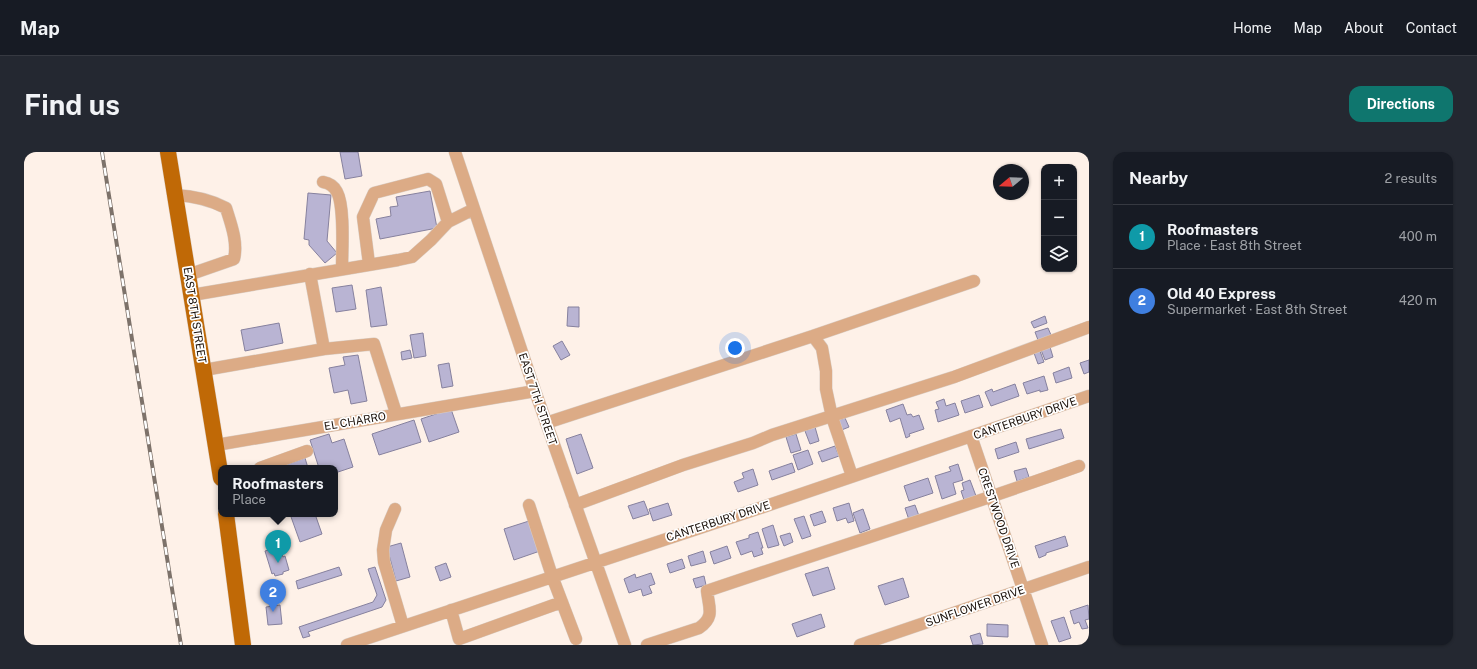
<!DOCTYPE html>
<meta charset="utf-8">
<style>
:root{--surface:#171b24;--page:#242831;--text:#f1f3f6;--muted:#9ea1a6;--line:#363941;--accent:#0f766e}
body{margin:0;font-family:"Public Sans",sans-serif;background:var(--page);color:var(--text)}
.controls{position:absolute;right:12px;top:12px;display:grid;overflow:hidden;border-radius:8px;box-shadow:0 1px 3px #0004}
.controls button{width:36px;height:36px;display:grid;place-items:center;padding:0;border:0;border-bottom:1px solid var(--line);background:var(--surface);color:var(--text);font:20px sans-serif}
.compass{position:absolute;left:969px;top:12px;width:36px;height:36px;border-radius:50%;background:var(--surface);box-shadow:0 1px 3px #0004;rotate:251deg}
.you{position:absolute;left:711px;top:196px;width:14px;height:14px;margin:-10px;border:3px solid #fff;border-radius:50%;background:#1a73e8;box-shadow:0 0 0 6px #1a73e833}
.badge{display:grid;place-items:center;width:26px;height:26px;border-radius:50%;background:var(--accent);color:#fff;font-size:13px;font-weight:700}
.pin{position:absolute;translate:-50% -33px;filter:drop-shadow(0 1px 2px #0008)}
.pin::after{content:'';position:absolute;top:21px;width:14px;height:12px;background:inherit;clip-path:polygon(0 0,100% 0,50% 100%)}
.popup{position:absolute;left:194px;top:313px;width:120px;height:52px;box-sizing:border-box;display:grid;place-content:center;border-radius:8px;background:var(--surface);filter:drop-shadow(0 1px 3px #0005);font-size:13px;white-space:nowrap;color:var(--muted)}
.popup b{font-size:15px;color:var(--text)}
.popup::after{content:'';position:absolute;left:50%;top:100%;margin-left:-8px;border:8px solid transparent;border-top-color:var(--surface)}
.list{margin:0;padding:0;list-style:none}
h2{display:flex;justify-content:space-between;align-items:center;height:52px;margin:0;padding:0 16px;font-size:17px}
h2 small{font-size:13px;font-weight:400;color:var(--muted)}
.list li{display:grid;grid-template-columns:26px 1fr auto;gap:12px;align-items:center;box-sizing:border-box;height:64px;padding:0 16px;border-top:1px solid var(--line)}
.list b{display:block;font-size:15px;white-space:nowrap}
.list p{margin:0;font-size:13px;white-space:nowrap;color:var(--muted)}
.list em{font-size:13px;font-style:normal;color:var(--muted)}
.icon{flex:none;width:22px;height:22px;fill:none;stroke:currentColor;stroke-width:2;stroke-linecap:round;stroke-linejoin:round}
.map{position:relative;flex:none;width:1065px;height:493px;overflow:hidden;border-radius:12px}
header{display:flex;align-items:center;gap:24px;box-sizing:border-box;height:56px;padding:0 20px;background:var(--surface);border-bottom:1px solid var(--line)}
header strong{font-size:19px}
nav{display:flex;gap:22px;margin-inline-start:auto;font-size:14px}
.intro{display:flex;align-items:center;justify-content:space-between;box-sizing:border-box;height:96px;padding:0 24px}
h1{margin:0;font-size:28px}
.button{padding:10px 18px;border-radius:12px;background:var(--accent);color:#fff;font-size:14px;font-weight:700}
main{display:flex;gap:24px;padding:0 24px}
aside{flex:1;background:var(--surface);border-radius:12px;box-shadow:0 1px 3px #0004}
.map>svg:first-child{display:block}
.building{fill:#b9b4d3;stroke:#86819e}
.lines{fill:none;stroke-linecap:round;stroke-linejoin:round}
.minor-casing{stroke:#d9cdc4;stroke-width:13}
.major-casing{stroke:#d9cdc4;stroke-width:17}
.minor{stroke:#dcab86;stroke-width:12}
.major{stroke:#c06906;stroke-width:16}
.rail-casing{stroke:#7d726a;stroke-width:4}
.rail{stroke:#fff;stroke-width:2.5;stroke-dasharray:8;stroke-linecap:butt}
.labels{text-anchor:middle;stroke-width:3.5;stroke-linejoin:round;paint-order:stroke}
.street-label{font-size:11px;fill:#180e07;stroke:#fff}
</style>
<header>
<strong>Map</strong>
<nav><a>Home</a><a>Map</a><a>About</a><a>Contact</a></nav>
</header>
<div class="intro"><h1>Find us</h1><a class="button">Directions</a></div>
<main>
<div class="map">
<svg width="1065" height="493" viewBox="0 0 1065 493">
<rect width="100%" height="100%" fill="#fef1e8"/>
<!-- building -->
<path class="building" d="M316,0H334L338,24L321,27Z
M406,39L413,76L356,87L352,67L367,64L366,55L374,54L372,45Z
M284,41L307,43L303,89L313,101L301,111L285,93V88L280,87Z
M328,133L332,157L312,160L308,136Z
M357,135L363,173L347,175L342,138Z
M544,155H555V175L543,174Z
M1021,164L1023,171L1010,176L1007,170Z
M255,171L259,191L221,199L217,178Z
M1024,176L1027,183L1014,188L1011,180Z
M399,181L402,204L390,206L386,183Z
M538,189L546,203L537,208L529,194Z
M1026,195L1029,205L1021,208L1017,198Z
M386,198L388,206L378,208L377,200Z
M1016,199L1020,210L1014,212L1010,201Z
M334,203L343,249L327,252L324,238L310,241L305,216L321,213L319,205Z
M1065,208V220L1060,222L1056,211Z
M425,211L429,234L418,236L414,213Z
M1045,215L1048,226L1032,231L1029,221Z
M1020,224L1024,238L1016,240V238L1003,242L999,231Z
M991,232L995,244L967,254L961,240L968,237L969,240Z
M955,243L959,255L941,261L937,249Z
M920,247L922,254L931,251L935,263L914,270L911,258L915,257L912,250Z
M879,252L883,263L887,262L889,265L895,263L900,277L885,282L886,284L882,286L876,266L866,270L862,258Z
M427,257L435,280L405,290L397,267Z
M821,266L825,275L815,279L812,269Z
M390,268L397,290L355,303L348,282Z
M791,275L795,289L786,292L781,279Z
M1037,277L1040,286L1005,297L1002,287Z
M305,282L308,291L320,287L329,315L311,321V316H295L286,288Z
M557,282L569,316L553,322L542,287Z
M772,282L777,298L767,301L762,285Z
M992,290L995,300L974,307L971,297Z
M811,294L815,304L798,310L794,300Z
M784,298L789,312L774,318L769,303Z
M281,306L284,316H253Z
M768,311L771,320L748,328L745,319Z
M934,312L939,328L929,331L932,342L918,347L911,324L927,319L925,315Z
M1002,316L1005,325L993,329L990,319Z
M729,317L734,333L714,340L710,330L720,326L718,321Z
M904,326L909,341L885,349L880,334Z
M946,328L952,344L940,348L937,339L940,338L938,331Z
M620,349L625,362L609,367L604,354Z
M644,351L648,363L629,369L625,357Z
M825,351L830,369L824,371L822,366L813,369L809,356Z
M891,353L895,364L885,368L881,356Z
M839,357L846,377L836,381L829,361Z
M798,359L802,370L790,374L786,363Z
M266,362H291L298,382L276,390Z
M780,364L787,384L778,387L770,367Z
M505,369L516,399L490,408L480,377Z
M749,373L755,393L744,396L738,377Z
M734,380L739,396H737L739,402L730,405L728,399L717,403L712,390L725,386V383Z
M766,381L769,390L760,394L756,384Z
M1041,384L1044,394L1022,401V403L1015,406L1011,394Z
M377,391L386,425L372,429L363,395Z
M703,394L707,406L690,412L686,400Z
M256,395L259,405L261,404L265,418L259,420V422L251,424L250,421L248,422L241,399Z
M679,399L682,410L667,414L664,404Z
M658,407L661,416L646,421L643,412Z
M422,411L427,425L416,429L411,415Z
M315,415L318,423L274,437L272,429Z
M351,415L362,448L358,455L284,480L286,484L279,486L275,475L349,450L353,443L344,417Z
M804,415L811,437L789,444L781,422Z
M627,421L631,432L625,434L628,441L619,444L617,437L605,441L600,427L611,422L612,426Z
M680,424L682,433L672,436L669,427Z
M879,426L885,445L861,453L854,434Z
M256,453L258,472L244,473L242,455Z
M1064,453L1065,467L1061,468L1064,476L1058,477L1055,470L1050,472L1046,459Z
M797,462L801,475L773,485L768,472Z
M1040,465L1047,486L1035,490L1027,469Z
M963,472L984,473V485L963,484Z
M956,481L959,492L949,493L946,484Z"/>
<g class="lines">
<!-- minor casing -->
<g class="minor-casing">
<path id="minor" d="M431,0L511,239L601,493
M299,30C305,31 310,34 313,40C321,55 318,98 318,117
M151,43C170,44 185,47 202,56C207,72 214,90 210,107L164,123
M424,70L450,57
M286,122L300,197
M168,143L374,108L388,105L407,88L424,70L412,32L404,27L350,41L339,65L345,112
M789,184L950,129
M180,218L300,197L350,192L372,261
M522,271L789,184L798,196L802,219V237L808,265L828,324
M947,284L1018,493
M192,293L511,239
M236,316L283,299
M505,353L528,424L552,487
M551,353L659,313L729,291L748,283L930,225L1065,175
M371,357L362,378L359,398L360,410L379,474
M427,458L435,487L538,450
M323,493L739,355L1065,244
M623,493L675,476C691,465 685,456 683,439C807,397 932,358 1055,314
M836,493L1065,415"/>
</g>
<!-- major casing -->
<g class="major-casing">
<path id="major" d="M144,0L197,326
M202,362L219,493"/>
</g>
<!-- minor -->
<use href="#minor" class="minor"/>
<!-- major -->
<use href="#major" class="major"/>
<!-- rail casing -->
<g class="rail-casing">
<path id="rail" d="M78,0L157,493"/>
</g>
<!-- rail -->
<use href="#rail" class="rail"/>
</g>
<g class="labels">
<!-- street labels -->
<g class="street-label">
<text transform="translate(171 163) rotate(81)" y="4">EAST 8TH STREET</text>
<text transform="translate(514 247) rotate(71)" y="4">EAST 7TH STREET</text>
<text transform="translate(1001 266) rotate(-19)" y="4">CANTERBURY DRIVE</text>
<text transform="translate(331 269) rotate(-10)" y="4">EL CHARRO</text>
<text transform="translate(975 366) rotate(71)" y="4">CRESTWOOD DRIVE</text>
<text transform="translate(694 369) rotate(-18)" y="4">CANTERBURY DRIVE</text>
<text transform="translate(951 454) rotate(-19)" y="4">SUNFLOWER DRIVE</text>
</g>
</g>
</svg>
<div class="controls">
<button>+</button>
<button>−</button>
<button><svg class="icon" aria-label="layers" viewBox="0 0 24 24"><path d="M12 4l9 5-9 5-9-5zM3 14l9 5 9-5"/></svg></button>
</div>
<svg class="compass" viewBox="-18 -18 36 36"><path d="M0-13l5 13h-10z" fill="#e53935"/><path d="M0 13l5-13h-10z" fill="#9ea1a6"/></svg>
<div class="you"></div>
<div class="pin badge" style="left:254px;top:411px;background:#0f9aa8">1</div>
<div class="popup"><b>Roofmasters</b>Place</div>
<div class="pin badge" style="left:249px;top:460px;background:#3f7fe0">2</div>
</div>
<aside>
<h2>Nearby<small>2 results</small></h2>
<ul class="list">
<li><span class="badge" style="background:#0f9aa8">1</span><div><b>Roofmasters</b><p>Place · East 8th Street</p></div><em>400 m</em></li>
<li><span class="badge" style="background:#3f7fe0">2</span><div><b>Old 40 Express</b><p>Supermarket · East 8th Street</p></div><em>420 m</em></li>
</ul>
</aside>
</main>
